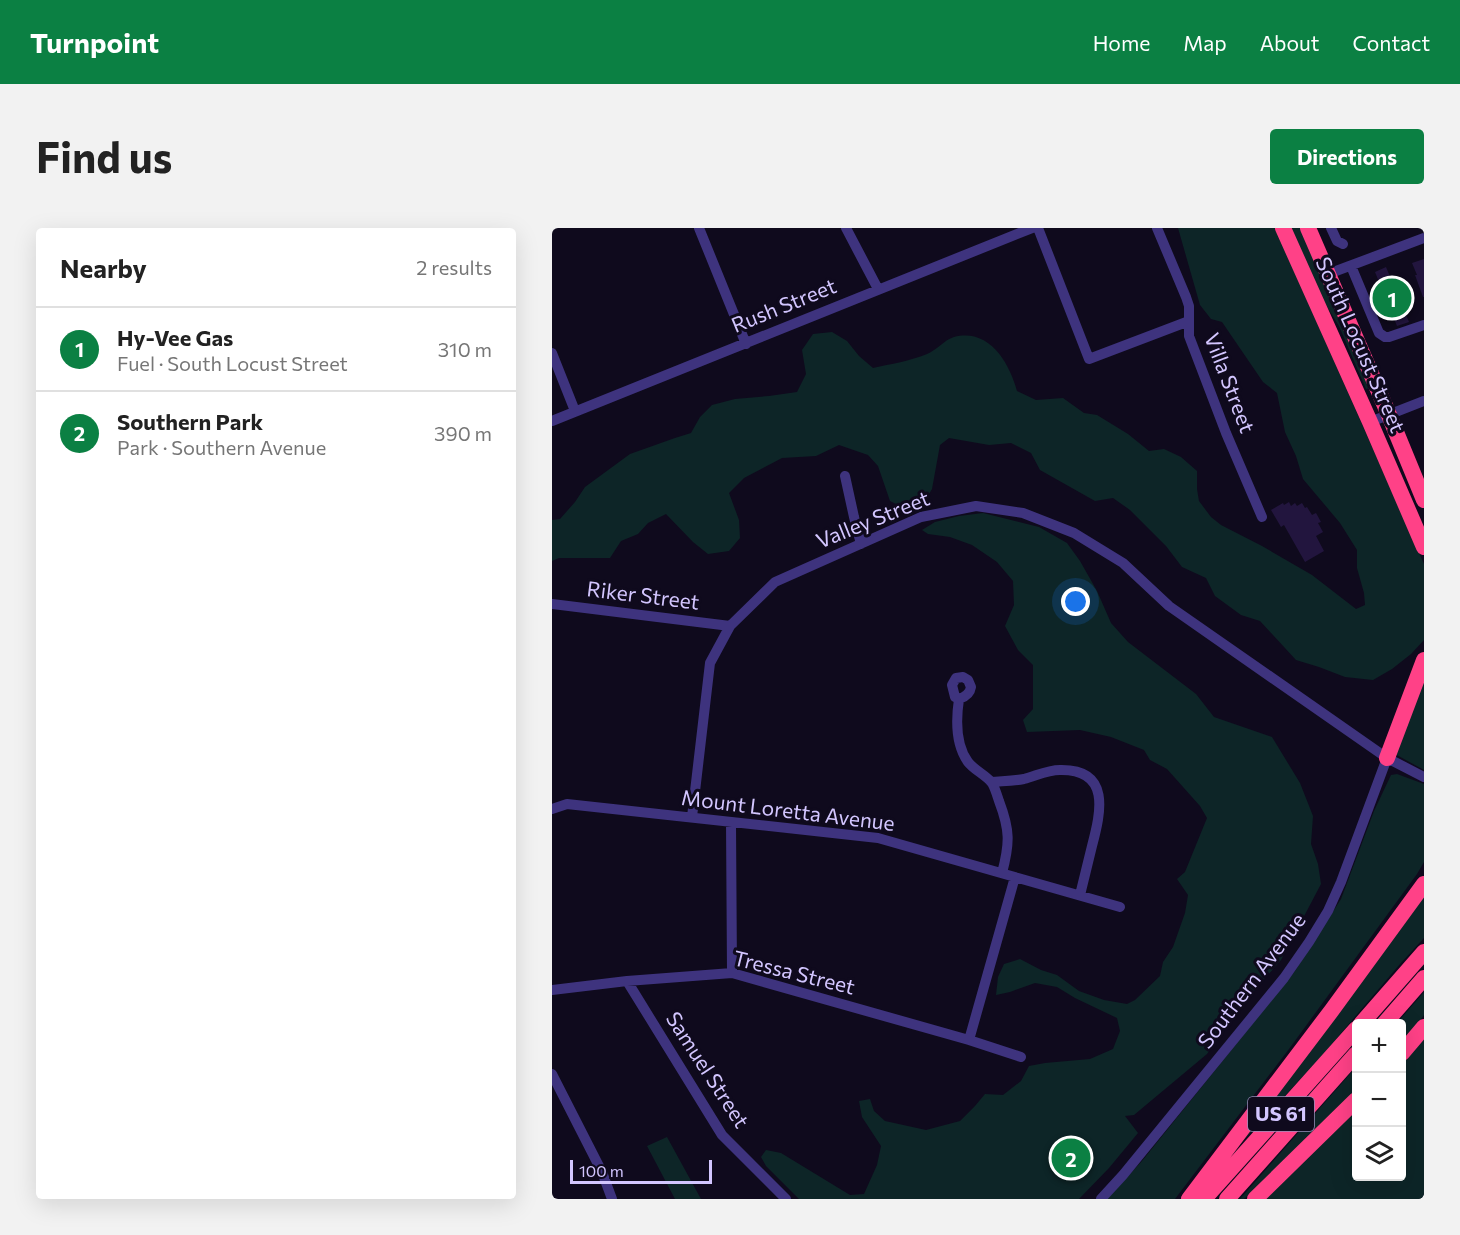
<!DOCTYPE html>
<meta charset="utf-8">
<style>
:root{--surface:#fff;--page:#f2f2f2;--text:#222;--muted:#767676;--line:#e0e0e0;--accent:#0b8043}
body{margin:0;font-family:Commissioner,sans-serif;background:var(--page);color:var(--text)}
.controls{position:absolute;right:18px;bottom:18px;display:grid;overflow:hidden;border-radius:6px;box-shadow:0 6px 24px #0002}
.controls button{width:54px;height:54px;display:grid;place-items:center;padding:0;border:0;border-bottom:2px solid var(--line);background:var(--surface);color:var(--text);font:30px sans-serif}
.scale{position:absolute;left:18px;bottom:15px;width:142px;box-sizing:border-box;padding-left:6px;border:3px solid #d3c6ff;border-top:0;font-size:16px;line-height:21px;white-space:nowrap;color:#d3c6ff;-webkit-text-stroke:4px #0f0a1d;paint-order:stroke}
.you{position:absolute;left:524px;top:374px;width:21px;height:21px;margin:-15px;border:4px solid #fff;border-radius:50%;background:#1a73e8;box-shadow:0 0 0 9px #1a73e833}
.badge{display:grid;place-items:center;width:39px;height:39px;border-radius:50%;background:var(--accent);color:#fff;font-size:20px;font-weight:700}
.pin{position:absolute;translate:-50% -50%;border:3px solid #fff;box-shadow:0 2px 6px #0006}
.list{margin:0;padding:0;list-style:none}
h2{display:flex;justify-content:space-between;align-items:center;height:78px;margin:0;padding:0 24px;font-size:26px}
h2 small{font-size:20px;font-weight:400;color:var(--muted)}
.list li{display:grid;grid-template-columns:39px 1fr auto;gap:18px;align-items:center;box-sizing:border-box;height:84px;padding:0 24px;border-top:2px solid var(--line)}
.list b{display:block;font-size:22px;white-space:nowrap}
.list p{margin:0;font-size:20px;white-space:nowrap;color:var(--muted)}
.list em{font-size:20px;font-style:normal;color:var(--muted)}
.icon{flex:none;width:33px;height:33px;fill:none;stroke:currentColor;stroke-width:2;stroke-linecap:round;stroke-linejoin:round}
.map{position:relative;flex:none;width:872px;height:971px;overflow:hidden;border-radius:6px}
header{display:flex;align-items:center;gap:36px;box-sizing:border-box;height:84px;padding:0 30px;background:var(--accent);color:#fff}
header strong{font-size:28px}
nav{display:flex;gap:33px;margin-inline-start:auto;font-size:21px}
.intro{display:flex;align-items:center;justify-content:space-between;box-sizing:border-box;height:144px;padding:0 36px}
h1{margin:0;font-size:42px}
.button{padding:15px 27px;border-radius:6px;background:var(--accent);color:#fff;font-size:21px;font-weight:700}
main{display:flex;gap:36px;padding:0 36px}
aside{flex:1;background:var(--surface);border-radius:6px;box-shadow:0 6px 24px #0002}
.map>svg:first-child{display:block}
.green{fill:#0d2527}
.building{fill:#22153e}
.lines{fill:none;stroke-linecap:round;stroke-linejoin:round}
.minor{stroke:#3e337e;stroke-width:10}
.highway{stroke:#ff4187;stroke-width:16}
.labels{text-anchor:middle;stroke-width:6;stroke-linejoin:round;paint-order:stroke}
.shield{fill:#0f0a1d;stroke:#988ebb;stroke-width:1.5}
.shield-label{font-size:20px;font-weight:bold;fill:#d3c6ff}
.street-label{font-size:21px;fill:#d3c6ff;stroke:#0f0a1d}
</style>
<header>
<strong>Turnpoint</strong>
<nav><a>Home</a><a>Map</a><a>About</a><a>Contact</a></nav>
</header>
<div class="intro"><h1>Find us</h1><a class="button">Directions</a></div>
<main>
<aside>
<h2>Nearby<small>2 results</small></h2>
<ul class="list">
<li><span class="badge">1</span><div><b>Hy-Vee Gas</b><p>Fuel · South Locust Street</p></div><em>310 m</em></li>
<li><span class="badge">2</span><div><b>Southern Park</b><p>Park · Southern Avenue</p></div><em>390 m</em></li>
</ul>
</aside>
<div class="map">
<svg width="872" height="971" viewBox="0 0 872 971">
<rect width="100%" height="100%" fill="#0f0a1d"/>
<!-- green -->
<path class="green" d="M626,0H723L872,336V412L859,426L840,441L821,452L793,449L767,439L744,432L708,393L689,387L663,368L654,350L630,339L614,318L578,282L561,270L543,273L488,242L479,225L459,215L437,217L397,210L388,217L380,261L371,276L352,280L338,273L326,238L316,227L287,217L264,228L230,230L192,250L177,265L187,292L188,310L177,323L156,326L141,314L114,286L96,295L86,306L69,313L58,330H7L0,333V292L8,291L23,274L33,259L78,226L123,210L139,205L148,189L160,177L183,171L217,168L245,164L254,146L250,122L261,106L280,104L295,113L307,128L321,140C339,136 358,133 375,126C385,122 392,112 402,109C437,100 457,134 465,163L484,172L511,170L532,185L545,187L576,206L597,223L612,221L629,229L645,243V261L647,273L659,289L669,297L710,318L760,347L804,381L813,377L812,365L805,340V322L788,295L751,251L744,228L733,204L725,165L711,154L670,94L659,91L648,77Z
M739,0H749L817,160L814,161L787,98L769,69Z
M431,285L487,299L515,315L528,333L545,363L559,395L576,414L644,466L662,489L720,509L748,555L761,588L759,616L766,636L769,656L729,732L702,763L655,826L582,887L573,888L586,905L557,940L527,971H247L214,938L209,929L214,922L229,925L298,967L312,966L325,937L329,918L310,889L307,873L318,871L322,883L333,893L374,902L408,893L423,878L433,866L451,867L469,853L477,838L493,835L538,831L561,821L568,803L565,790L523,770L505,759L483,755L458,764L444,767L446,749L452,736L468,731L489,742L505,747L527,763L552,772L575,776L583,772L608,748L611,734L621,719L633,685L636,667L625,651L633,644L655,590L648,578L615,541L598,532L592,522L559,509L528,502L475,504L471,492L481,481V437L466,422L453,398L462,377L461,353L445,334L420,317L398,309L376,306L370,302L383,294L407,288Z
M872,444V542L843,526Z
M845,546L872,556V634L865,646L737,821L623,971H555L590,933L743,743L789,671L822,583L839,547Z
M872,669V710L848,736L767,831L688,916Z
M872,764V787L850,817V796H844Z
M872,810V971H713L804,881V948H850V835Z
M804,839V863L692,971H688Z
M115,909L149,971H123L95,918Z"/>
<!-- building -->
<path class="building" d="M872,31V69H871L863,47H865L860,35Z
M834,39L857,94L845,98L823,44Z
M737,274L739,278L743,275L745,278L750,275L753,280L755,279L760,287L764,285L769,294L766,295L771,304L764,308L772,323L753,334L732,297L729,299L719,282L731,275L732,277Z"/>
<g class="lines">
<!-- minor -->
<path class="minor" d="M147,0L194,116
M294,0L326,61
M486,0L537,131L637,93
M605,0L634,69L637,78V108L674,205L710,289
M779,0L785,13L791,16
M799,38L827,105L833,109H837L872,97
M776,46L872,10
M0,125L23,183
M0,193L480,0
M818,194L872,173
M293,248L302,289L309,316
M0,376L178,398
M407,471L403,469L400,457L404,450L411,449L416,452L419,459C418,466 413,469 407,471C404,491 403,516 416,534C422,542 434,547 440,555C443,560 445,567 447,573C458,602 458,615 450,645
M439,554C450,553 461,553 472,551C484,548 495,542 508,542C559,541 549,584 540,618C536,634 532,651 528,667
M0,581L15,576L326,610L568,679
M140,589L158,435L178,398L223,354L369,289L424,278L471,285L522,305L571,335L617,378L835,530L872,549
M179,595L180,745
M75,753L170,907L234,971
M0,762L75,753L180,745L417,812L469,829
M417,812L463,649
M0,846L50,944L60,971
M549,971L571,947L732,750L757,714L776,683L789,654L835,530"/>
<!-- highway -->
<path class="highway" d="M731,0L818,194L872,319
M756,0L837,187L872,272
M835,530L872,432
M809,796L872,724
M832,796L872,750
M850,825L872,799
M637,971L780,782L872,656
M652,971L804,801
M675,971L804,826
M703,971L804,872"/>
</g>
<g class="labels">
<!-- shield labels -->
<rect class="shield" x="696" y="869" width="66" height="34" rx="4.5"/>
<g class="shield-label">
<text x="729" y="893">US 61</text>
</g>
<!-- street labels -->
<g class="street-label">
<text transform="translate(232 78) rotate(-22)" y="7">Rush Street</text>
<text transform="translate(808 117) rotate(66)" y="7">South Locust Street</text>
<text transform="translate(677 155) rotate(69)" y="7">Villa Street</text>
<text transform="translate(321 292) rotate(-22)" y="7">Valley Street</text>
<text transform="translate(91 368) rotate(7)" y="7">Riker Street</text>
<text transform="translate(236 583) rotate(7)" y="7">Mount Loretta Avenue</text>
<text transform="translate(242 745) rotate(14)" y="7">Tressa Street</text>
<text transform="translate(700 753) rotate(-53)" y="7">Southern Avenue</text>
<text transform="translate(155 842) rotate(57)" y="7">Samuel Street</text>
</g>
</g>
</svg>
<div class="controls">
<button>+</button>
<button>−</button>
<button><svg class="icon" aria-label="layers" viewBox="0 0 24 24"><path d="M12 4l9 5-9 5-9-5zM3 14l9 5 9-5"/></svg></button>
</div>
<div class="scale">100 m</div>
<div class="you"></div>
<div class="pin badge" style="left:840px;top:70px">1</div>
<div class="pin badge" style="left:519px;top:930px">2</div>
</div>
</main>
